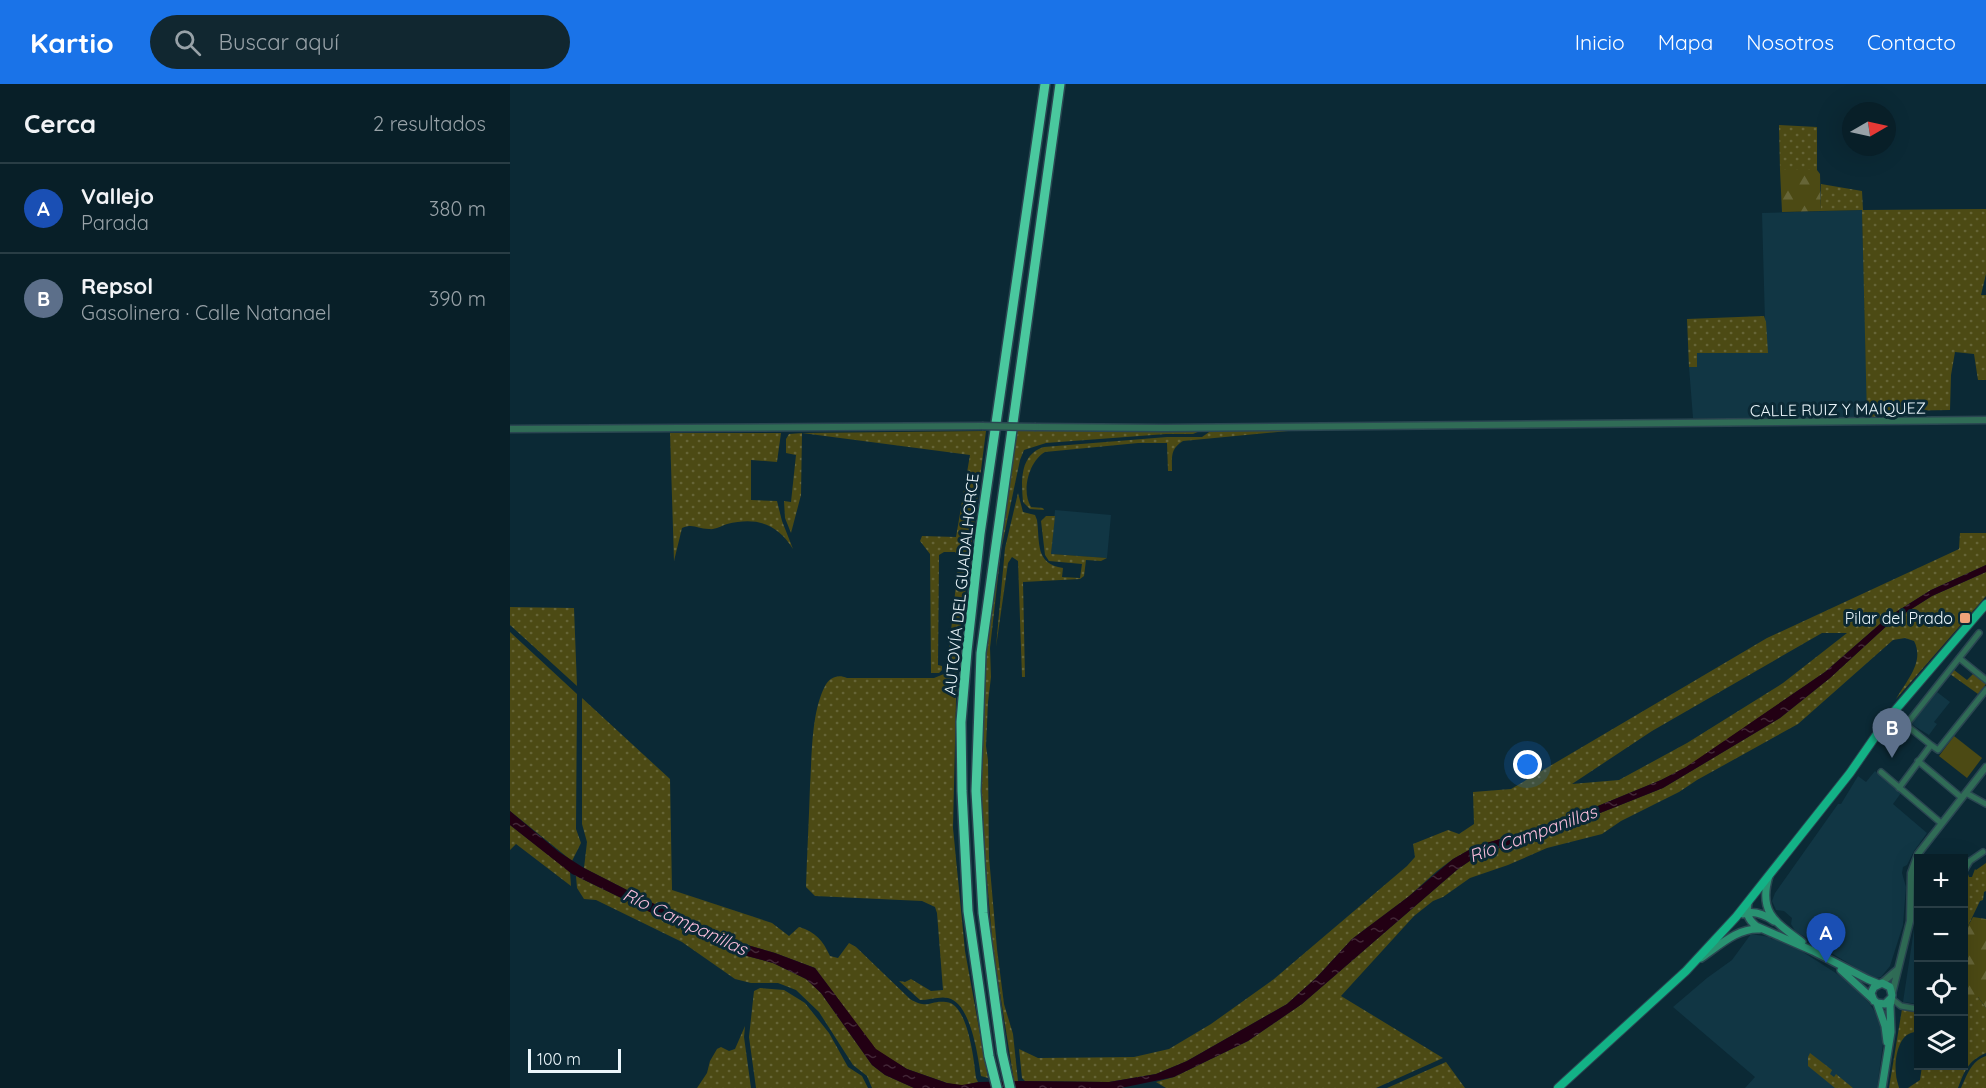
<!DOCTYPE html>
<html lang="es">
<meta charset="utf-8">
<style>
:root{--surface:#081f28;--page:#112730;--text:#f1f3f6;--muted:#98a2a8;--line:#293d45;--accent:#1a73e8}
body{margin:0;font-family:Quicksand,sans-serif;background:var(--page);color:var(--text)}
.controls{position:absolute;right:18px;bottom:18px;display:grid;overflow:hidden;border-radius:0px;box-shadow:0 6px 24px #0002}
.controls button{width:54px;height:54px;display:grid;place-items:center;padding:0;border:0;border-bottom:2px solid var(--line);background:var(--surface);color:var(--text);font:30px sans-serif}
.compass{position:absolute;left:1332px;top:18px;width:54px;height:54px;border-radius:50%;background:var(--surface);box-shadow:0 6px 24px #0002;rotate:81deg}
.scale{position:absolute;left:18px;bottom:15px;width:93px;box-sizing:border-box;padding-left:6px;border:3px solid #ebf6fb;border-top:0;font-size:16px;line-height:21px;white-space:nowrap;color:#ebf6fb;-webkit-text-stroke:4px #0b2935;paint-order:stroke}
.you{position:absolute;left:1018px;top:681px;width:21px;height:21px;margin:-15px;border:4px solid #fff;border-radius:50%;background:#1a73e8;box-shadow:0 0 0 9px #1a73e833}
.badge{display:grid;place-items:center;width:39px;height:39px;border-radius:50%;background:var(--accent);color:#fff;font-size:20px;font-weight:700}
.pin{position:absolute;translate:-50% -50px;filter:drop-shadow(0 2px 3px #0008)}
.pin::after{content:'';position:absolute;top:32px;width:21px;height:18px;background:inherit;clip-path:polygon(0 0,100% 0,50% 100%)}
.list{margin:0;padding:0;list-style:none}
h2{display:flex;justify-content:space-between;align-items:center;height:78px;margin:0;padding:0 24px;font-size:26px}
h2 small{font-size:20px;font-weight:400;color:var(--muted)}
.list li{display:grid;grid-template-columns:39px 1fr auto;gap:18px;align-items:center;box-sizing:border-box;height:90px;padding:0 24px;border-top:2px solid var(--line)}
.list b{display:block;font-size:22px;white-space:nowrap}
.list p{margin:0;font-size:20px;white-space:nowrap;color:var(--muted)}
.list em{font-size:20px;font-style:normal;color:var(--muted)}
.icon{flex:none;width:33px;height:33px;fill:none;stroke:currentColor;stroke-width:2;stroke-linecap:round;stroke-linejoin:round}
.map{position:relative;flex:none;width:1476px;height:1004px;overflow:hidden}
header{display:flex;align-items:center;gap:36px;box-sizing:border-box;height:84px;padding:0 30px;background:var(--accent);color:#fff}
header strong{font-size:28px}
nav{display:flex;gap:33px;margin-inline-start:auto;font-size:21px}
.search{width:420px;height:54px;background:var(--page);display:flex;align-items:center;gap:15px;box-sizing:border-box;padding:0 21px;border-radius:33px;color:var(--muted);font-size:22px}
main{display:flex}
aside{flex:1;background:var(--surface)}
.map>svg:first-child{display:block}
.built{fill:#113644}
.grass{fill:url(#grass-dots);fill-rule:evenodd}
.forest{fill:url(#forest-firs)}
.garden{fill:#4c4a14}
.water{fill:url(#water-ripples)}
.lines{fill:none;stroke-linecap:round;stroke-linejoin:round}
.minor-casing{stroke:#2a4651;stroke-width:8}
.tertiary-casing{stroke:#2a4651;stroke-width:9}
.secondary-casing{stroke:#2a4651;stroke-width:10}
.primary-casing{stroke:#2a4651;stroke-width:10}
.motorway-casing{stroke:#2a4651;stroke-width:12}
.minor{stroke:#306c56;stroke-width:5}
.tertiary{stroke:#306c56;stroke-width:6}
.secondary{stroke:#299372;stroke-width:7}
.primary{stroke:#13b286;stroke-width:8}
.motorway{stroke:#4ac89e;stroke-width:9}
.tertiary-bridge-casing{stroke:#2a4651;stroke-width:9;stroke-linecap:butt}
.tertiary-bridge{stroke:#306c56;stroke-width:6}
.poi-dot{fill:#f0a27a;stroke:#0b2935;stroke-width:2}
.labels{text-anchor:middle;stroke-width:6;stroke-linejoin:round;paint-order:stroke}
.street-label{font-size:16px;fill:#ebf6fb;stroke:#0b2935}
.poi-label{font-size:16px;fill:#ebf6fb;stroke:#0b2935;text-anchor:end}
.water-label{font-size:18px;font-style:italic;fill:#fabedc;stroke:#0b2935}
</style>
<header>
<strong>Kartio</strong>
<div class="search"><svg class="icon" aria-label="search" viewBox="0 0 24 24"><circle cx="10" cy="10" r="6"/><path d="M15 15l6 6"/></svg>Buscar aquí</div>
<nav><a>Inicio</a><a>Mapa</a><a>Nosotros</a><a>Contacto</a></nav>
</header>
<main>
<aside>
<h2>Cerca<small>2 resultados</small></h2>
<ul class="list">
<li><span class="badge" style="background:#1a4fb4">A</span><div><b>Vallejo</b><p>Parada</p></div><em>380 m</em></li>
<li><span class="badge" style="background:#5c6f8a">B</span><div><b>Repsol</b><p>Gasolinera · Calle Natanael</p></div><em>390 m</em></li>
</ul>
</aside>
<div class="map">
<svg width="1476" height="1004" viewBox="0 0 1476 1004">
<defs>
<pattern id="grass-dots" width="8" height="8" patternUnits="userSpaceOnUse" patternTransform="scale(1.5)"><rect width="8" height="8" fill="#4c4a14"/><path d="M2 2h.1M6 6h.1" fill="none" stroke="#666537" stroke-width="1.8" stroke-linecap="round"/></pattern>
<pattern id="forest-firs" width="22" height="20" patternUnits="userSpaceOnUse" patternTransform="scale(1.5)"><rect width="22" height="20" fill="#4c4a14"/><path d="M5 1l3.5 6h-7zM16 11l3.5 6h-7z" fill="#666537"/></pattern>
<pattern id="water-ripples" width="26" height="14" patternUnits="userSpaceOnUse" patternTransform="scale(1.5)"><rect width="26" height="14" fill="#220013"/><path d="M2 4q2-2 4 0t4 0M15 11q2-2 4 0t4 0" fill="none" stroke="#422636"/></pattern>
</defs>
<rect width="100%" height="100%" fill="#0b2935"/>
<!-- built -->
<path class="built" d="M1352,126L1357,317L1344,318V334H1183L1179,283H1187V269L1255,238L1252,129Z
M545,426L601,431L597,474L541,470Z
M1427,608L1440,618L1424,638L1427,640L1419,651L1401,640Z
M1365,687L1391,709L1383,720L1417,749L1404,767L1397,781L1393,783L1392,789L1396,803L1393,841L1380,882L1371,893L1367,894L1361,893L1285,847L1281,840L1282,834L1274,827L1266,826L1262,817L1265,809L1328,720H1331L1348,692L1356,698Z
M1408,831V920L1393,918L1406,832Z
M1241,850L1260,853L1261,855L1269,856L1290,866L1335,895L1359,919L1367,931L1374,952L1367,1004H1235L1245,993L1163,923L1197,894L1222,876Z"/>
<!-- grass -->
<path class="grass" d="M1269,41L1307,43V86H1270Z
M1311,100L1352,107L1353,126L1476,125V190L1471,211H1476V296H1468L1464,270L1445,268L1441,291L1440,326L1383,327V335L1357,334L1352,126L1311,127Z
M1254,232L1256,238L1258,269H1187V283H1179L1177,235Z
M779,345L778,347L673,357C660,365 662,373 662,387H658L657,359H628L535,368C519,377 511,407 521,423L533,424L534,426L520,425L513,418C511,397 510,370 534,363L657,353H692L702,346Z
M476,347L447,574L443,744L455,867L478,994L471,992C468,973 461,919 438,914C430,912 419,916 410,916L389,897L395,898L401,895L421,907L433,906L427,829L425,823L412,817L305,812L296,803C297,769 299,735 300,702C302,672 301,629 315,602C320,593 328,590 337,594H424L434,590L440,576L439,565L449,473L445,468H434L429,471L428,581L432,582V586L429,589H421L420,470L410,457L412,452L446,453L460,371L292,349L291,411L281,449L275,434L274,417L281,418L286,371L276,369V355L279,350L292,349Z
M505,347H690L683,350H656L536,359L514,366L510,376L491,466L480,564L481,593L478,618L476,662L478,676L479,773L487,865L494,920L503,950L508,997H504L483,865L472,738V678L476,564Z
M160,349H271L267,378L241,376V416L267,417L272,437L283,465C267,439 246,433 217,440C211,442 205,446 199,445C187,445 184,439 172,444L164,477Z
M508,409L513,428L525,431L527,436C530,459 525,480 553,484L552,493L570,494L572,480L539,477L535,471L531,437L536,432H545L541,470L597,474L591,477L576,476L574,492L570,495L513,498L515,593H512L508,477L502,473L498,479L486,563L495,464Z
M1450,449H1476V481L1421,506L1378,533L1315,588L1177,683L1151,696L1049,738L966,762L943,775L927,787L898,813L842,855L807,893L777,920L677,977L646,990L599,998L515,997L512,994L509,965L528,974L624,973L659,965L701,940L764,895L897,782L905,773L903,760L938,746L949,750L964,740L963,708L1001,705L1257,554L1449,465ZM1312,549H1337L1273,599L1177,659L1109,696L1062,700L1142,647Z
M1476,488V512L1386,615C1396,597 1415,578 1404,557L1395,554L1383,556L1288,640L1187,696L1169,708L1111,737L1092,750L1037,764L998,781L960,794L933,813L923,817L904,832L831,912L933,974L866,1004H656L646,998L664,993L738,957L792,920L948,785L970,770L1050,745L1153,704L1270,634L1320,594L1381,538L1422,512Z
M0,523L64,524L67,602L0,541Z
M0,548L67,610L66,745L71,759L62,777L0,727Z
M1444,586L1457,596L1463,590L1476,600L1468,610L1440,590Z
M72,614L160,695L162,806L262,839L279,852L289,843C306,848 313,857 320,872L328,874L339,859L346,863L400,915C419,926 419,916 436,918C458,919 464,977 466,994L468,998L452,1002L437,999L397,985L366,966L305,884L265,869L209,853L74,784L77,758L72,740Z
M0,741L60,788L61,802L6,760L0,766Z
M1476,779V807L1474,808L1473,816L1470,817L1457,844H1454V789L1457,787L1459,793H1462L1465,785L1466,786Z
M66,792L222,868L263,879L296,895L311,909L362,981L375,991L404,1004H362L357,992L343,981L309,928L286,906L268,899H241L225,895L172,858L86,816L74,815L67,804Z
M250,904L274,906L295,919L319,949L338,983L352,992L358,1004H246L239,953L244,907Z
M1454,907L1455,913H1468L1476,924V969C1458,977 1455,986 1448,1004H1398L1410,996L1412,982H1454Z
M1392,925L1408,929V948C1389,946 1384,974 1386,990C1386,995 1388,999 1389,1004H1379Z
M235,942L234,953L241,1004H187L197,989L200,977L207,965L211,963L219,967L225,965Z
M1300,969L1322,986L1320,990L1324,993L1326,990L1343,1004H1325L1298,982V973Z
M1476,972V1004H1451C1457,991 1461,977 1476,972Z
M936,978L955,1004H877Z"/>
<!-- forest -->
<path class="forest" d="M1270,86H1307L1310,90L1311,127L1272,128Z
M1463,833L1476,835V924L1468,913H1455L1457,844Z"/>
<!-- garden -->
<path class="garden" d="M1444,652L1472,674L1457,694L1429,672Z"/>
<!-- water -->
<path class="water" d="M1476,481V488L1422,512L1381,538L1320,594L1270,634L1153,704L1050,745L970,770L948,785L792,920L738,957L664,993L611,1004H404L375,991L362,981L311,909L296,895L263,879L222,868L62,790L0,741V727L49,768L74,784L209,853L265,869L305,884L366,965L397,985L437,999L452,1001L469,998L508,997L599,998L646,990L677,977L777,920L807,893L842,855L898,813L943,775L966,762L1049,738L1151,696L1176,683L1315,588L1378,533L1421,506Z"/>
<g class="lines">
<!-- minor casing -->
<g class="minor-casing">
<path id="minor" d="M1449,574L1476,596
M1421,661L1396,641L1469,549
M1408,677L1452,714
M1371,688L1431,739
M1389,704L1421,661L1428,666L1476,606
M1456,709L1476,720
M1454,787L1460,777L1473,768
M1381,914L1391,922L1408,925"/>
</g>
<!-- tertiary casing -->
<g class="tertiary-casing">
<path id="tertiary" d="M526,343L655,344L1476,336
M0,345L472,342
M1372,899L1388,885
M1382,910L1400,837L1401,789L1408,770L1476,683"/>
</g>
<!-- secondary casing -->
<g class="secondary-casing">
<path id="secondary" d="M1259,792C1248,828 1265,838 1292,858
M1238,819C1236,830 1238,835 1246,842L1303,867L1357,895L1369,900
M1233,830C1244,826 1255,831 1264,837
M1191,874C1209,862 1227,844 1249,845
M1331,886L1367,919L1375,920L1381,914
M1364,917L1361,909L1364,903L1372,899L1380,903L1382,911L1380,922L1381,948L1372,1004
M1367,919L1375,942L1377,958"/>
</g>
<!-- primary casing -->
<g class="primary-casing">
<path id="primary" d="M1048,1004L1176,887L1226,833L1340,689L1376,637L1476,520"/>
</g>
<!-- motorway casing -->
<g class="motorway-casing">
<path id="motorway" d="M487,1004L479,972L458,827L452,707L451,638L457,567L470,450L535,0
M500,1004L492,969L473,829L466,707L471,569L550,0"/>
</g>
<!-- minor -->
<use href="#minor" class="minor"/>
<!-- tertiary -->
<use href="#tertiary" class="tertiary"/>
<!-- secondary -->
<use href="#secondary" class="secondary"/>
<!-- primary -->
<use href="#primary" class="primary"/>
<!-- motorway -->
<use href="#motorway" class="motorway"/>
<!-- tertiary-bridge casing -->
<g class="tertiary-bridge-casing">
<path id="tertiary-bridge" d="M472,342L526,343"/>
</g>
<!-- tertiary-bridge -->
<use href="#tertiary-bridge" class="tertiary-bridge"/>
</g>
<!-- markers -->
<rect class="poi-dot" x="1449" y="528" width="12" height="12" rx="3"/>
<g class="labels">
<!-- street labels -->
<g class="street-label">
<text transform="translate(1328 325) rotate(-1)" y="6">CALLE RUIZ Y MAIQUEZ</text>
<text transform="translate(451 500) rotate(-84)" y="6">AUTOVÍA DEL GUADALHORCE</text>
</g>
<!-- poi labels -->
<g class="poi-label">
<text x="1443" y="540">Pilar del Prado</text>
</g>
<!-- water labels -->
<g class="water-label">
<text transform="translate(1023 750) rotate(-20)" y="6">Río Campanillas</text>
<text transform="translate(175 838) rotate(25)" y="6">Río Campanillas</text>
</g>
</g>
</svg>
<div class="controls">
<button>+</button>
<button>−</button>
<button><svg class="icon" aria-label="locate" viewBox="0 0 24 24"><circle cx="12" cy="12" r="6"/><path d="M12 2v4M12 18v4M2 12h4M18 12h4"/></svg></button>
<button><svg class="icon" aria-label="layers" viewBox="0 0 24 24"><path d="M12 4l9 5-9 5-9-5zM3 14l9 5 9-5"/></svg></button>
</div>
<svg class="compass" viewBox="-18 -18 36 36"><path d="M0-13l5 13h-10z" fill="#e53935"/><path d="M0 13l5-13h-10z" fill="#98a2a8"/></svg>
<div class="scale">100 m</div>
<div class="you"></div>
<div class="pin badge" style="left:1316px;top:879px;background:#1a4fb4">A</div>
<div class="pin badge" style="left:1382px;top:674px;background:#5c6f8a">B</div>
</div>
</main>
